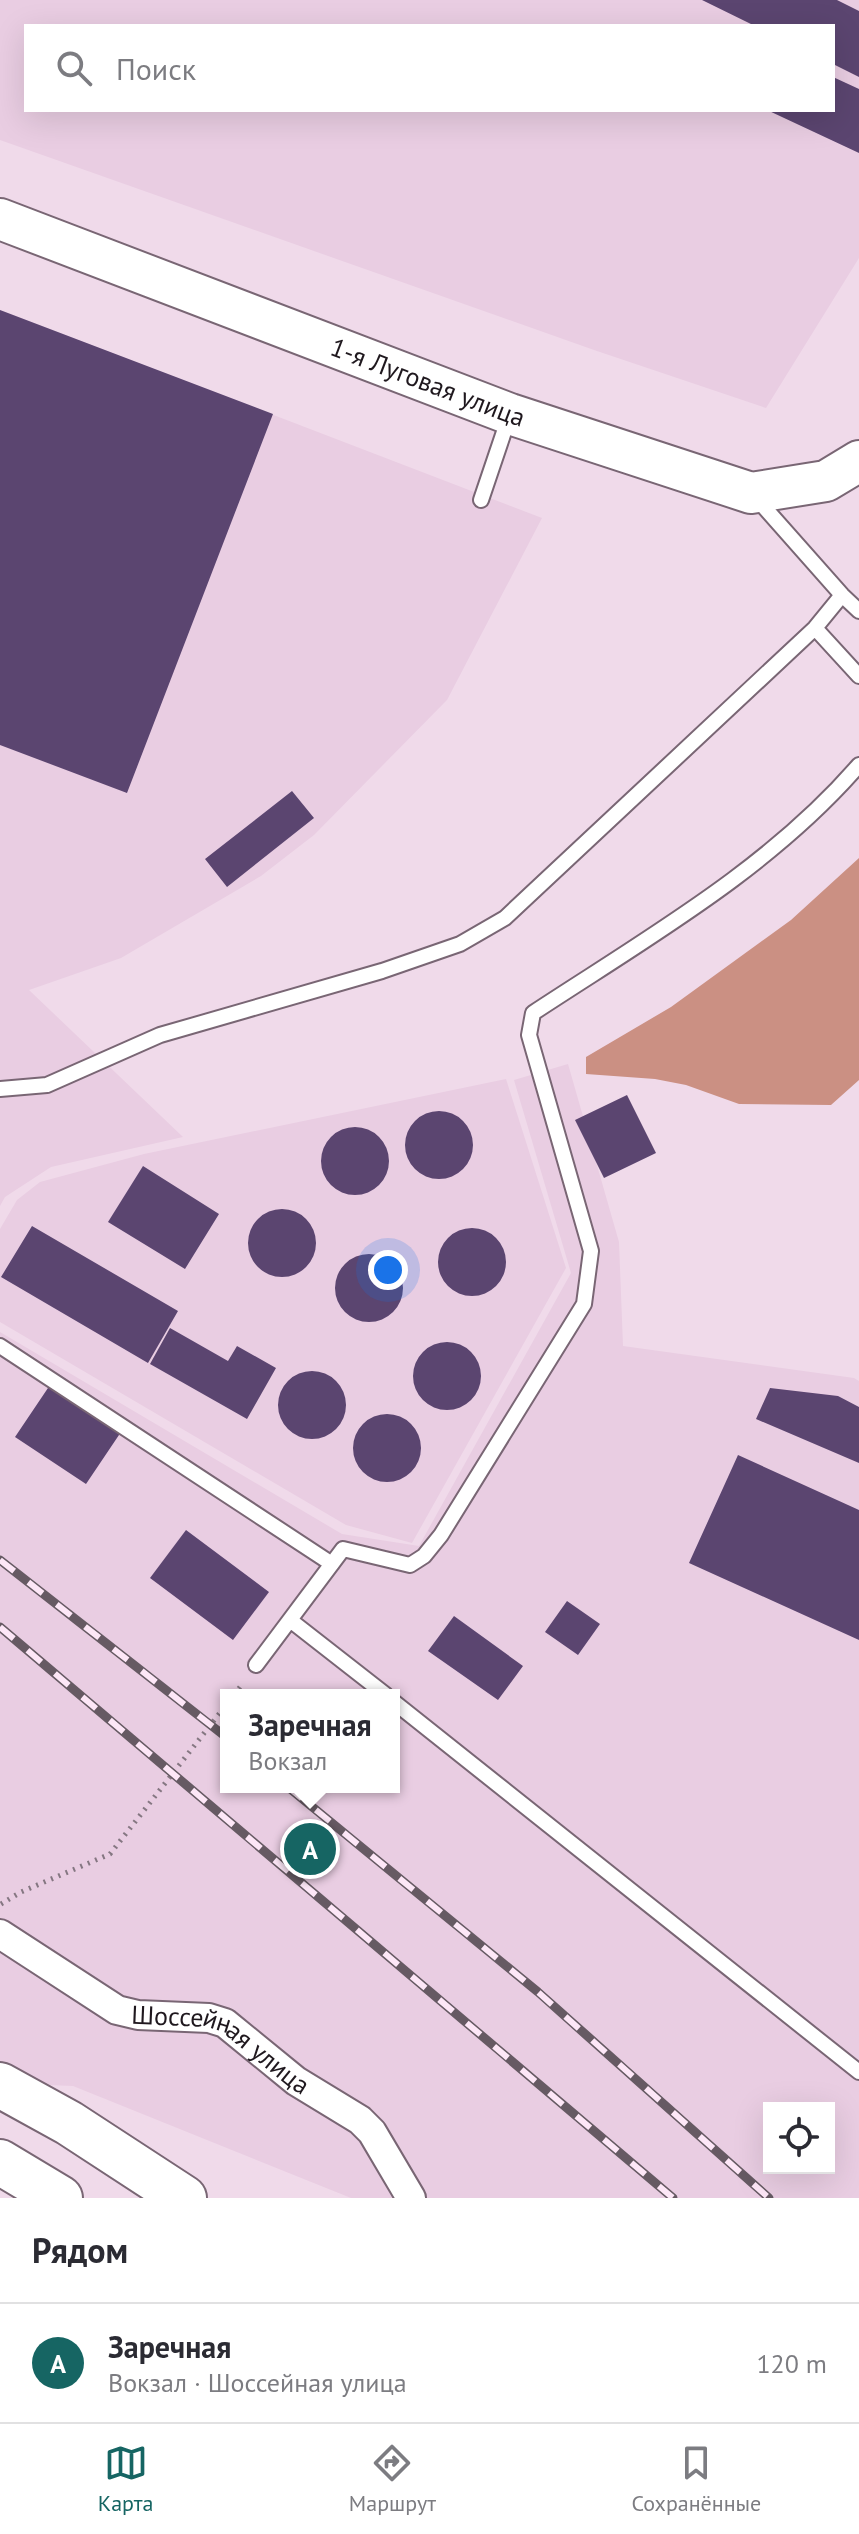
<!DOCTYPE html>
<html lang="ru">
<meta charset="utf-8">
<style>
:root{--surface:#fff;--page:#f2f2f3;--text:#2b2b33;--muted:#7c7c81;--line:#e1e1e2;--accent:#166563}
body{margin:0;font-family:"PT Sans",sans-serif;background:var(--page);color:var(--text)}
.controls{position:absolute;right:24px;bottom:24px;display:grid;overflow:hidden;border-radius:0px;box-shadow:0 8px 32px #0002}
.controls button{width:72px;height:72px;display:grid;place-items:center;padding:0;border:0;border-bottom:2px solid var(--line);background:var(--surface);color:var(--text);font:40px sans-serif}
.you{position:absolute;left:388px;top:1270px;width:28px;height:28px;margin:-20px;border:6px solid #fff;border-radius:50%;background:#1a73e8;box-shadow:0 0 0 12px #1a73e833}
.badge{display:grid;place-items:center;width:52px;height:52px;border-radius:50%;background:var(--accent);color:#fff;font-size:26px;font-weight:700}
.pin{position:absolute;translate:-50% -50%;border:4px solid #fff;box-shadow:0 2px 8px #0006}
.popup{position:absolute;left:220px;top:1689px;width:180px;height:104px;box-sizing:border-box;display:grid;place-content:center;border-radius:0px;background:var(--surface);filter:drop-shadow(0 2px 6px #0005);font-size:26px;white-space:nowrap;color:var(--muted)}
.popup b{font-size:30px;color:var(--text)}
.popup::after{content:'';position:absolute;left:50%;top:100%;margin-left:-16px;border:16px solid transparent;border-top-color:var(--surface)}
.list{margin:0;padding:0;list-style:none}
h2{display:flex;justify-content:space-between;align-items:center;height:104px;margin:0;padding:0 32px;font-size:34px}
h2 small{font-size:26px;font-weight:400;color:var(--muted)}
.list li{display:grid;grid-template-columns:52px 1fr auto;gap:24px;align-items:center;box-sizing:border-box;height:120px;padding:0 32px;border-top:2px solid var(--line)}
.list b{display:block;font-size:30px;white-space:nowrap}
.list p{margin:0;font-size:26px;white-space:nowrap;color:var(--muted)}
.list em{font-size:26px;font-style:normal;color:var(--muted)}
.icon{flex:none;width:44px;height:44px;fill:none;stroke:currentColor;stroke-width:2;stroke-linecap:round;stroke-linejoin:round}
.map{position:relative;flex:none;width:859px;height:2198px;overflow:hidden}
.search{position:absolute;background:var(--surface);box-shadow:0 8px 32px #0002;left:24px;right:24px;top:24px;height:88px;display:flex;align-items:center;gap:20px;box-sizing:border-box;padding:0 28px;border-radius:0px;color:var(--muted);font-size:30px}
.sheet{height:224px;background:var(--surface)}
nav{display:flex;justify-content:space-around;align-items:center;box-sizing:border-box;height:112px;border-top:2px solid var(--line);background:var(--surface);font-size:22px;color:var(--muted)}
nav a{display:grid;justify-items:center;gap:4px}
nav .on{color:var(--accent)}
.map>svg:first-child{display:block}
.built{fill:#e9cde2;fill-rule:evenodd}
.forest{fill:#cb9083}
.building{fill:#5b4570}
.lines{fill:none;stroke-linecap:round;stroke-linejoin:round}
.service-casing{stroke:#796674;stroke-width:18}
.minor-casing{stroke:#796674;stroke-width:32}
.secondary-casing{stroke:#796674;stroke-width:44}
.primary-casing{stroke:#796674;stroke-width:48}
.path{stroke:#857782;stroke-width:5;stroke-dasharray:2 6;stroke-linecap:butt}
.service{stroke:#fff;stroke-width:14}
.minor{stroke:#fff;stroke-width:28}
.secondary{stroke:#fff;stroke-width:40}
.primary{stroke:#fff;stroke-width:44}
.rail-casing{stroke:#665a63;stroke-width:9}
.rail{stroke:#fde7f7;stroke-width:6;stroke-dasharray:18;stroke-linecap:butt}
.labels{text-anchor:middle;stroke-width:8;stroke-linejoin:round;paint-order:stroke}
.street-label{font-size:26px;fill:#1f181e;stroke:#fde7f7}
</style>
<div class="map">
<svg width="859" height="2198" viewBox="0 0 859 2198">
<rect width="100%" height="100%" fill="#f0daea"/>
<!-- built -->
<path class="built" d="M0,0H859V258L766,408L594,350L0,140ZM26,26H833V110H26Z
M0,310L542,518L447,700L314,835L261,876L121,958L29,990L183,1137L51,1167L5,1197L0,1206Z
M568,1064L619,1242L623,1346L854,1378L859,1381V2198H351L73,2086L0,2083V1332L342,1534L419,1546L571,1273L514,1080ZM226,1695H394V1787H226ZM769,2108H829V2168H769Z
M506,1079L566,1268L412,1543L346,1525L0,1322V1229L17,1200L40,1182L144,1154Z"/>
<!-- forest -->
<path class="forest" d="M859,858V1080L831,1105L739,1104L686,1085L655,1079L586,1074V1057L671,1007L791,920Z"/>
<!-- building -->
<path class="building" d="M702,0H837L859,11V77L833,64V26H755Z
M833,77L859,89V153L767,110H833Z
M0,310L273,414L127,793L0,745Z
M292,791L314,818L227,887L205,859Z
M627,1095L656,1153L604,1178L575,1120Z
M405 1145a34 34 0 1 1 68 0a34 34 0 1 1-68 0Z
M321 1161a34 34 0 1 1 68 0a34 34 0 1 1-68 0Z
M143,1166L219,1214L185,1269L108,1222Z
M248 1243a34 34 0 1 1 68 0a34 34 0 1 1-68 0Z
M32,1226L178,1311L148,1363L1,1277Z
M438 1262a34 34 0 1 1 68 0a34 34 0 1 1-68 0Z
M335 1288a34 34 0 1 1 68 0a34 34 0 1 1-68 0Z
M170,1328L228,1361L237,1346L276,1368L247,1419L150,1364Z
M413 1376a34 34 0 1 1 68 0a34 34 0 1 1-68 0Z
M278 1405a34 34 0 1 1 68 0a34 34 0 1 1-68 0Z
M50,1385L121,1432L86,1484L15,1437Z
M770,1388L838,1396L859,1407V1463L756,1419Z
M353 1448a34 34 0 1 1 68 0a34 34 0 1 1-68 0Z
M738,1455L859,1510V1640L689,1563Z
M186,1530L269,1592L233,1640L150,1578Z
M567,1601L600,1624L578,1655L545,1632Z
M454,1616L523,1666L498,1700L428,1651Z"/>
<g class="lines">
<!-- service casing -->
<g class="service-casing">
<path id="service" d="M757,499L842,595L859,611
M481,500L509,417
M815,628L859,676
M0,1089L47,1085L160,1035L382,971L460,944L505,918L815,628L842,595
M0,1346L332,1564
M290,1620L386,1695
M256,1665L343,1549L410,1565L424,1556L441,1535L584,1304L591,1251L529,1035L533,1013C647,938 769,869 859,765
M394,1702L859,2072"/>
</g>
<!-- minor casing -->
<g class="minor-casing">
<g id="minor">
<path id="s1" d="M0,1934L117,2010L138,2015L209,2018L225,2023L296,2081L360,2120L372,2132L411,2198"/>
</g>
</g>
<!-- secondary casing -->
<g class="secondary-casing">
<g id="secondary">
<path id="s2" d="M0,219L510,414L751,493L826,481L859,461"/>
</g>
</g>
<!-- primary casing -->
<g class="primary-casing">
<path id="primary" d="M0,2085L69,2123L184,2198
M0,2162L60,2198"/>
</g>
<!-- path -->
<path class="path" d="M234,1695L243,1683
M1,1904L21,1892L110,1854L226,1705"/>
<!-- service -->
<use href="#service" class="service"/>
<!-- minor -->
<use href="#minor" class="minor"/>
<!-- secondary -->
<use href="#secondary" class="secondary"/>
<!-- primary -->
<use href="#primary" class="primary"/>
<!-- rail casing -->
<g class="rail-casing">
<path id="rail" d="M0,1560L226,1737
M0,1627L673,2198
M288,1787L538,1992L769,2198"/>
</g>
<!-- rail -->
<use href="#rail" class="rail"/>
</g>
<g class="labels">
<!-- street labels -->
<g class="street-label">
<text dy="9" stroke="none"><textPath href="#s2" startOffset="458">1-я Луговая улица</textPath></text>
<text dy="9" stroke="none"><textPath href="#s1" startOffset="254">Шоссейная улица</textPath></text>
</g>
</g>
</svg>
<div class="controls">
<button><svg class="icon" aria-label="locate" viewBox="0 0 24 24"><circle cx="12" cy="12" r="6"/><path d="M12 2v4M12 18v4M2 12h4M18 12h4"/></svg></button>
</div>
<div class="you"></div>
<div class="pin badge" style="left:310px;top:1849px">A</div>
<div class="popup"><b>Заречная</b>Вокзал</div>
<div class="search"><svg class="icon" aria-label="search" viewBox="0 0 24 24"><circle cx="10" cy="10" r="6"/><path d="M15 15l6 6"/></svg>Поиск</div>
</div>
<section class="sheet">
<h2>Рядом<small></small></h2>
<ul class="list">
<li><span class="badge">A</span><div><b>Заречная</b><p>Вокзал · Шоссейная улица</p></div><em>120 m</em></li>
</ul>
</section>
<nav>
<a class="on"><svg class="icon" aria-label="map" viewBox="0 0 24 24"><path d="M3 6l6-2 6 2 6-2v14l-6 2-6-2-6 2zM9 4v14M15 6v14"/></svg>Карта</a>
<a><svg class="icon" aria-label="directions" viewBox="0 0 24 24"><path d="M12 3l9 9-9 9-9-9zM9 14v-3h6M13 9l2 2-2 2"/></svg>Маршрут</a>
<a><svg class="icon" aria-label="saved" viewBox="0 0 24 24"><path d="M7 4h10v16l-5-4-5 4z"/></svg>Сохранённые</a>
</nav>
